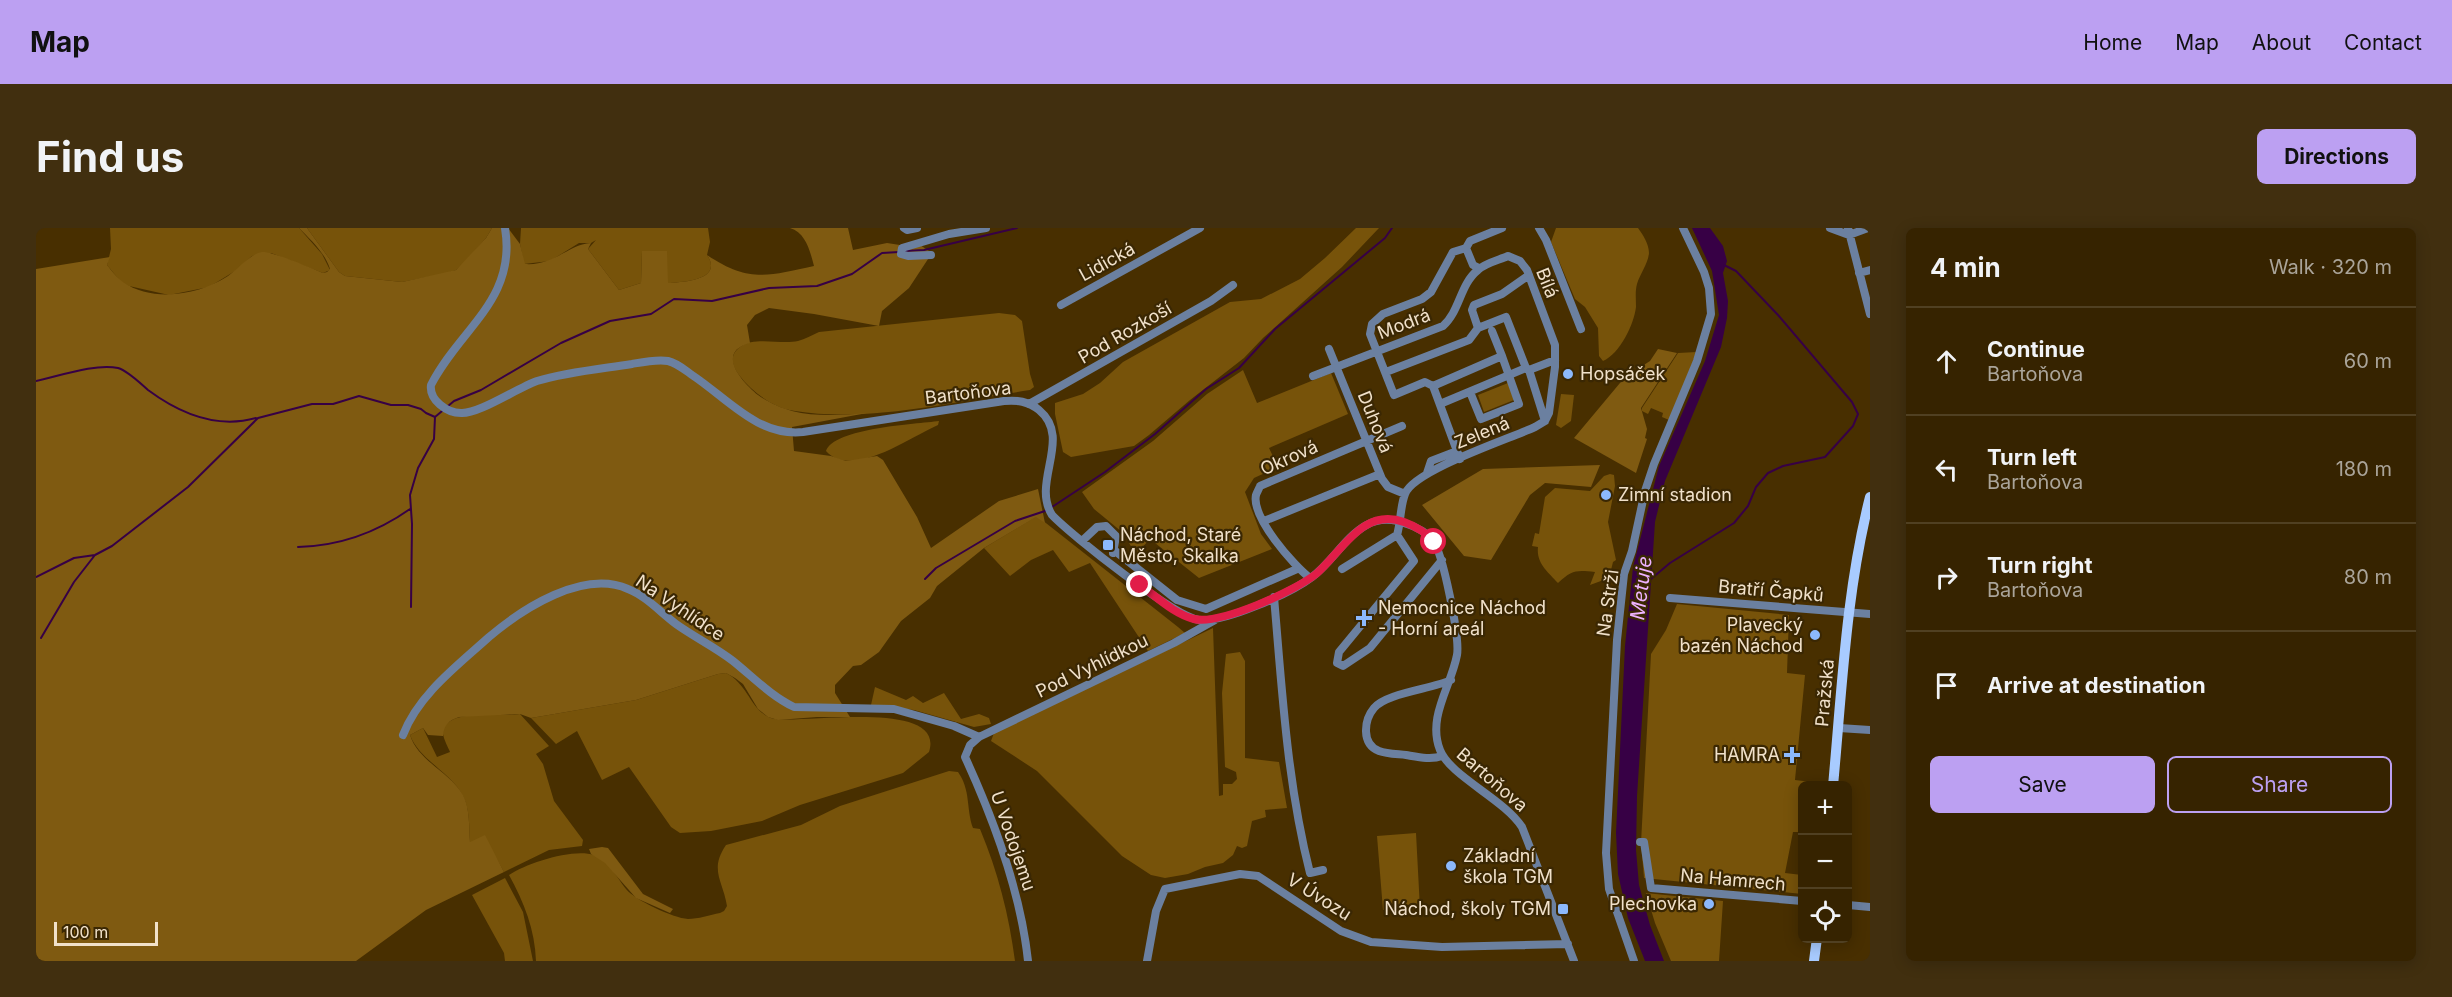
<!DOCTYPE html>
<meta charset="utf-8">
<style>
:root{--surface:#362300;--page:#412f0f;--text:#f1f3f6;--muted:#aaa499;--line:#504022;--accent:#bca0f2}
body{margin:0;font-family:Inter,sans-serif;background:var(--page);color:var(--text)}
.controls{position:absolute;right:18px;bottom:18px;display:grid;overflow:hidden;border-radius:9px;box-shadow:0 3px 15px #0003}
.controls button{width:54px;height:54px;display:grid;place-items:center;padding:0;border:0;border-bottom:2px solid var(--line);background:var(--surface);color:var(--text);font:30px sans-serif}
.scale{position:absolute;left:18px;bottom:15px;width:104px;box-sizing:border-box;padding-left:6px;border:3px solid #f1e1ca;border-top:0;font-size:16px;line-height:21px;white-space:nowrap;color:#f1e1ca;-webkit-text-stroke:4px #3a2703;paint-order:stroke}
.stop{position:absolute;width:18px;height:18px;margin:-14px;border:4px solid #e11d48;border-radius:50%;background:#fff}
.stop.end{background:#e11d48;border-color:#fff;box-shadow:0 2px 6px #0008}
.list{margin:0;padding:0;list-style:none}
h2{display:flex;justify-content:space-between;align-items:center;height:78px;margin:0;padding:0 24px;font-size:26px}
h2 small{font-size:20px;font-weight:400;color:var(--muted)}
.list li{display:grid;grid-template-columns:39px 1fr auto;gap:18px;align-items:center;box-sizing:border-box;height:108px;padding:0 24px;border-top:2px solid var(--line)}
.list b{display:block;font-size:22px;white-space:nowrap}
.list p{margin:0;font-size:20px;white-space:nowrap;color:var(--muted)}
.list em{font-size:20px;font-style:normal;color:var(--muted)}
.actions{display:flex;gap:12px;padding:18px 24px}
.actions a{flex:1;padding:14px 0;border:2px solid var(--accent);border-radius:9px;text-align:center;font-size:21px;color:var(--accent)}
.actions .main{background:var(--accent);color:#111}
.icon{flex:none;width:33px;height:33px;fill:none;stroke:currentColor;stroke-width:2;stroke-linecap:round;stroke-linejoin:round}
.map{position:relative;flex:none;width:1834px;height:733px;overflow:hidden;border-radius:9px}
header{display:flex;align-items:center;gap:36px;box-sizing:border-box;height:84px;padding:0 30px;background:var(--accent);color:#111}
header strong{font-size:28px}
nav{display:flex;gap:33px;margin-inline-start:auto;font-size:21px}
.intro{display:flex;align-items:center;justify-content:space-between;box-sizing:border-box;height:144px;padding:0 36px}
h1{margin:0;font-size:42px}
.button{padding:15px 27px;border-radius:9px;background:var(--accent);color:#111;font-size:21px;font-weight:700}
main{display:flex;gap:36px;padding:0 36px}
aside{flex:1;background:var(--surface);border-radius:9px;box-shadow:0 3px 15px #0003}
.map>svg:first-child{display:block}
.green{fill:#77530a}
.forest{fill:#7f5a11}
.water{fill:#370045}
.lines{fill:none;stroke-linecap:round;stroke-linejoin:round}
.stream{stroke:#370045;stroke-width:2}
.minor{stroke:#6b80a0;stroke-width:8}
.major{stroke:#a8cbff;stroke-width:10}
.route{stroke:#e11d48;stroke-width:8}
.poi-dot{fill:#8cb9fc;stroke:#3a2703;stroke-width:2}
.labels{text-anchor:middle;stroke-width:4.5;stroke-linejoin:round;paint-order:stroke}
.street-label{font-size:18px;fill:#f1e1ca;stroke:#3a2703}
.poi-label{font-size:18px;fill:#f1e1ca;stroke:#3a2703;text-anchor:start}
.water-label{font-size:20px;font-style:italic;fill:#edb2fe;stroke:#3a2703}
</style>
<header>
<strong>Map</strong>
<nav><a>Home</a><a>Map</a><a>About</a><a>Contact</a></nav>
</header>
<div class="intro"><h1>Find us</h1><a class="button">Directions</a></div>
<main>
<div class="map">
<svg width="1834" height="733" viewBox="0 0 1834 733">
<rect width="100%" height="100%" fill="#482f00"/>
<!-- green -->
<path class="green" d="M74,0H263L286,26L294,42L287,45L235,25L216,28L199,43L173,59L133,67L93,58L84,53L71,37L75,21Z
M271,0H456L450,10L430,33L420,42L411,45L366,54L309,48L303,44Z
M485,0H672L674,14L671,27C688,52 647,54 632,55L606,24L605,55L583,62L552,21L560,12L555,15H543L514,33L488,36L484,16Z
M1320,0H1343L1306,39L1227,110L1208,130L1154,172L1113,207L1098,218L1035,229L1027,224L1019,186V175L1047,166L1064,155L1087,134L1194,74L1225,71L1264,51L1289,30Z
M1520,0H1602C1607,7 1613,16 1613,25C1612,36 1604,46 1601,56C1599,63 1600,71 1600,79C1598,96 1584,126 1567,133L1563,128L1562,100L1549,79L1539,71L1515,14Z
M963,85L979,87L986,93L994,146L998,159L994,162C921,173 832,195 759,183C737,180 716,164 703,147C696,138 693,127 704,119C719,108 745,117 762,113C769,111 776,107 783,104Z
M1661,124L1633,192L1626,189L1627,185L1615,180L1612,186L1606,183V180L1642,125Z
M1207,142L1221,175L1295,145L1312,186L1233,220L1242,239L1218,250L1209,264L1225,306L1236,321L1163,350L1114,311L1100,326L1086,304L1058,281L1046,264L1117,213L1171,166Z
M1472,155L1478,172L1448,184L1442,167Z
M1525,166L1538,167L1535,193L1525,200L1520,197Z
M903,193L902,197C874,209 816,252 790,223C798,200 880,196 903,193Z
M1574,246L1578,247L1579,258L1572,294L1580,332L1577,334L1573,350L1554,357L1559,344C1540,342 1536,342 1522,355C1512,344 1500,335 1502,319L1496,318L1499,305L1503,306L1509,269L1519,260L1554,263L1568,248Z
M1001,288L1142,399L1149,405L1112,423L1054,335L1033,344L1017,322L995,332L974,348L948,320Z
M1641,376L1753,387L1751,445L1769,447L1759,552L1784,555V557L1766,558V604H1757L1749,645L1766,647V666L1608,650L1605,615L1615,426L1630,402Z
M1177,400L1183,568L1187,567V556H1196L1201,551L1200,544L1189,539L1186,465L1190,426L1204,424L1209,433V530L1243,534L1251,580L1229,582L1230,589L1216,593L1211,618L1206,620L1201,618L1197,627L1187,635L1169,639L1152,646L1129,650L1115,647L1086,628L1001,543L955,513L958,505Z
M690,445C713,457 714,482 735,490C756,498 911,468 893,524L867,545L764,577L726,593L675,603L644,605L635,599L593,539L566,552L541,503L520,516L495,490L600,472L682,446Z
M839,459L870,472L877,468L887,475L908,465L925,491L943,486L953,490L955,496L938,499L878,482L835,477Z
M484,486L513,518L500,526L507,536L518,573L547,612L546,618L513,622L468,644L458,626L434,615C433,600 434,581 427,568C414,543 384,533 374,507L387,500L401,529L414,524C412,519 408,512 407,506C406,479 467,489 484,486Z
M913,543L922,544C935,562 930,581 937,600L944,601C962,644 973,687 979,733H500C499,702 488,674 473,647C491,635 537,620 558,627C572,631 581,650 590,661C599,672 637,690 652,691C662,691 674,687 684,685L688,683L691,678C687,653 673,642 690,617L765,597L804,578Z
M1380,605L1384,681L1347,682L1341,608Z
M469,650L487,684L497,733H469L468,725L436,667Z
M1610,665L1687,673L1683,733H1635L1619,695Z"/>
<!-- forest -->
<path class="forest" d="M263,0H271L303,44L309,48L366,54L420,42L450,10L456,0H472L484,16L489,36C518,38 533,16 555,15L552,21L583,62L605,55L606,23H631L632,55C647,54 688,52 671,27C713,55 732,48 778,38C774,23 770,5 754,0H812L817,22L851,15L877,19L884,17L896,25L873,60L846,83L843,98L778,86L733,80L719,87L711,97L714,115C679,124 706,154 722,167C731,174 745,180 756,183C780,189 807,187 831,185L756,199L758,223L795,228L810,233L841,228L847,232L881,289L895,320L963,273L1002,261L1009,295L1000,289L948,320L901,358L894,370L865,393L843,424L825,437L817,438L799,457V465L814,489H781L742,492L732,489L722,481L707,456L699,450L690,445L682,446L600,472L495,490L484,486L423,489C412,493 408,497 407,508L392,507L387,500L374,507C382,533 414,544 427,567C434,580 433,600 434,614L449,607L468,644L390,682L320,733H0V41L74,29L71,37C76,43 81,50 87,54C117,75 163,67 192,48C202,41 214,26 226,24C236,23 275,40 287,45L291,44L294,41C289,25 275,12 263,0Z
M1622,121L1641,125L1605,180L1611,201L1609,210L1611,211L1600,245L1538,210L1589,149L1614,133Z
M1564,237L1555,259L1509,255L1494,267L1455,332L1428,328L1386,277L1447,241Z
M566,619L572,620L607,666L637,681L634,685L600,670L569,635L555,626L553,621Z"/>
<!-- water -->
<path class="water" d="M1656,0H1674L1687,18L1691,33L1687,45L1692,73L1691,90L1685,119L1629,253L1619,294L1601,568L1600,622L1603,657L1614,697L1628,733H1609L1592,690L1582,646L1580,605L1589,418L1597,339L1623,238L1669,133L1683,87L1676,43Z"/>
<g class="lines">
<!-- stream -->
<path class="stream" d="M869,23L888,22L981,0
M0,153C23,148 60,135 82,140C92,143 104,155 112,162C143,185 181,201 220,190
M1016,279L1069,244L1119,206L1170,161L1203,140L1239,101L1349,10L1356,0
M262,319C303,318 340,305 374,281
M0,349L38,330L59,327L76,318L152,259L222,190L276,176H297L323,168L355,177H372L385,181L390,185L399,189L418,173L445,162L525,115L574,93L615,86L638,71L676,73L733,60L781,58L816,46L846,25L863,24
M889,351L900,340L979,293L1012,282
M1615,351L1634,335L1698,295L1712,278L1720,259L1732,245L1747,238L1789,229L1817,198L1822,186L1816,174L1742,87L1700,43L1688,37
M375,379L376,296L374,267L382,240L398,211L399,189
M5,410L38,354L59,327"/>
<!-- minor -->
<path class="minor" d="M469,0C481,72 424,100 395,157C393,172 411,185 425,185C443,186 481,160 501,153C531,144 564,141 596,136C607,134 621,131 632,133C641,135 649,142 656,147C691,170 722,209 767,204L968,173C981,172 992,173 1003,182C1037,210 995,254 1016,287C1036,308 1139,389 1163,392C1188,395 1255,365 1276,349C1306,327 1323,277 1371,296C1381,299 1390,304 1397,313C1407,325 1424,410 1421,427C1415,459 1391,489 1404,522C1414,548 1468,571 1486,599L1538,733
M868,0L871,2L881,0
M1503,0L1510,12L1545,101
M1794,0L1813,7L1832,0
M1812,0L1834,86
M895,27L872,28L865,26L866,20L913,6L950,0
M1443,40L1437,37L1430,20L1434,13L1466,0
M1823,45L1834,42
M1025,77L1164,0
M1442,100L1470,89L1490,140
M1456,103L1466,128
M1293,121L1346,251L1352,259L1369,266
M1493,142L1509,193
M1350,144L1433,112L1442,100L1436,82L1438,77L1466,66L1493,47
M1277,148L1407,98C1424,83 1424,56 1442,42C1449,35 1463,32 1472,28L1484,33L1491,42L1519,117V139L1513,185L1509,193L1499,199C1473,211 1378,242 1369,266C1364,279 1365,294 1361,307L1378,333L1303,424L1301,435L1307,438L1334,420L1406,332
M1397,158L1389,154L1358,167L1334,106L1336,96L1347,86L1386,71L1395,64L1417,24L1430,20
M993,176L1175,73L1197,57
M1404,176L1490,140L1493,142L1519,132
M1424,231L1397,158L1466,128L1483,176L1445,191L1434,164
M1391,245L1395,233L1421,223
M1228,293L1344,246
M1046,313L1061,299L1070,298L1080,308L1077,325
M1078,322L1141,372L1170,381L1261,341
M1306,341L1361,307
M1274,350C1258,338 1215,289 1220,267C1220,266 1224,259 1224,258L1366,198
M1238,369C1246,461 1251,555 1274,645L1287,642
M1634,370L1834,386
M1803,500L1834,502
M367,507C382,467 422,437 453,409C486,381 547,341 592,361C610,368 624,384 640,396C658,409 679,419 697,433C717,449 735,468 758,479L858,481L918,498L943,509
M1406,528C1395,532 1382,529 1370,527C1362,526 1351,526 1343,523C1325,516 1328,492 1338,480C1350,465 1396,461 1415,452
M1604,614H1608L1615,660L1766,673
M1812,677L1834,679
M992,733C985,666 957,590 929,529L934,517L943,509L1138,415L1179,392
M1111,733L1120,683L1129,661L1204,646L1222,648L1305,703L1335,714L1406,719L1532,716
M1598,733L1573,661L1570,625L1581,412L1588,346L1596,323L1609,263L1618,236L1661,133L1675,86L1673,60L1668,44L1647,0"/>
<!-- major -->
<path class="major" d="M1797,558C1806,461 1810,363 1834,269
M1778,733L1781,710"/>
</g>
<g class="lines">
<!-- route -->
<path class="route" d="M1104,357C1121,369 1138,386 1158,391C1184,397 1259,363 1280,346C1306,324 1326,279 1368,294C1379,298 1390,304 1398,314"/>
</g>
<!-- markers -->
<g class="poi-dot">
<circle cx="1532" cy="146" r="6"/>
<circle cx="1570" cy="267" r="6"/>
<rect x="1066" y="311" width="12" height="12" rx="3"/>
<path d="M1325 381h6v6h6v6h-6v6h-6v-6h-6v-6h6z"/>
<circle cx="1779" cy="407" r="6"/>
<path d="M1753 518h6v6h6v6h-6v6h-6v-6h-6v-6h6z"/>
<circle cx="1415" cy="638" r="6"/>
<circle cx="1673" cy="676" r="6"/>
<rect x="1521" y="675" width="12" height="12" rx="3"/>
</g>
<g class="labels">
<!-- street labels -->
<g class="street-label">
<text transform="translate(1071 34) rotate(-29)" y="6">Lidická</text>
<text transform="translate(1511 55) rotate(68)" y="6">Bílá</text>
<text transform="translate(1368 96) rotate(-21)" y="6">Modrá</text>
<text transform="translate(1089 105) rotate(-30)" y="6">Pod Rozkoší</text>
<text transform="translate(932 165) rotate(-7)" y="6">Bartoňova</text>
<text transform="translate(1339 194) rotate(68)" y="6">Duhová</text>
<text transform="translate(1446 205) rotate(-22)" y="6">Zelená</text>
<text transform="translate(1253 230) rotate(-24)" y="6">Okrová</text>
<text transform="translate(1735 363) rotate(5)" y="6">Bratří Čapků</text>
<text transform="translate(1572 375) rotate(-82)" y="6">Na Strži</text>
<text transform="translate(644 380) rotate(34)" y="6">Na Vyhlídce</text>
<text transform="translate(1056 438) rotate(-26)" y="6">Pod Vyhlídkou</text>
<text transform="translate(1789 465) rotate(-85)" y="6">Pražská</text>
<text transform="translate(1456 552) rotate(41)" y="6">Bartoňova</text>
<text transform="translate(977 613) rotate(71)" y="6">U Vodojemu</text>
<text transform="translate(1697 652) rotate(5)" y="6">Na Hamrech</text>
<text transform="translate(1283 669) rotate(32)" y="6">V Úvozu</text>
</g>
<!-- poi labels -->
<g class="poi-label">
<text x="1544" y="152">Hopsáček</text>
<text x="1582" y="273">Zimní stadion</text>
<text x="1084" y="313">Náchod, Staré<tspan x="1084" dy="21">Město, Skalka</tspan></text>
<text x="1342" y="386">Nemocnice Náchod<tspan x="1342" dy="21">- Horní areál</tspan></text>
<text x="1767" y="403" text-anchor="end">Plavecký<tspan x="1767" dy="21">bazén Náchod</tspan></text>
<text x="1744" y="533" text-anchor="end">HAMRA</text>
<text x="1427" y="634">Základní<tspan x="1427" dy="21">škola TGM</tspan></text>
<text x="1661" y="682" text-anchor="end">Plechovka</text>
<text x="1515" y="687" text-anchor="end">Náchod, školy TGM</text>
</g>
<!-- water labels -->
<g class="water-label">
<text transform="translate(1605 360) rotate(-83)" y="7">Metuje</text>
</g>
</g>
</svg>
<div class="controls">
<button>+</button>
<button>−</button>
<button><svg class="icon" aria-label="locate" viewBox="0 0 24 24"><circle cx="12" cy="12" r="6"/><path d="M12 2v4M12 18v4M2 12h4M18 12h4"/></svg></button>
</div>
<div class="scale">100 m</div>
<div class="stop" style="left:1398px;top:314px"></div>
<div class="stop end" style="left:1104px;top:357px"></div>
</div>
<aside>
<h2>4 min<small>Walk · 320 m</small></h2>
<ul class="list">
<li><svg class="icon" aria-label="ahead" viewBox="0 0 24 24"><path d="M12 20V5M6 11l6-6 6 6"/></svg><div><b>Continue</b><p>Bartoňova</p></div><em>60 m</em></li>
<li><svg class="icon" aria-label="left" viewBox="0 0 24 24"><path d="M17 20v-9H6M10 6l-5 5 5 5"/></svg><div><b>Turn left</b><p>Bartoňova</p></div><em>180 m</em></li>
<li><svg class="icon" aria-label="right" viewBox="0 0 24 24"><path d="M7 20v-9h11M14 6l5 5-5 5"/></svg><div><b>Turn right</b><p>Bartoňova</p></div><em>80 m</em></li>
<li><svg class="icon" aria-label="arrive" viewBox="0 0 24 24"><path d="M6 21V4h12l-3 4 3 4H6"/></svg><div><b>Arrive at destination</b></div></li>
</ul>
<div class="actions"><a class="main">Save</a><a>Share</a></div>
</aside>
</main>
